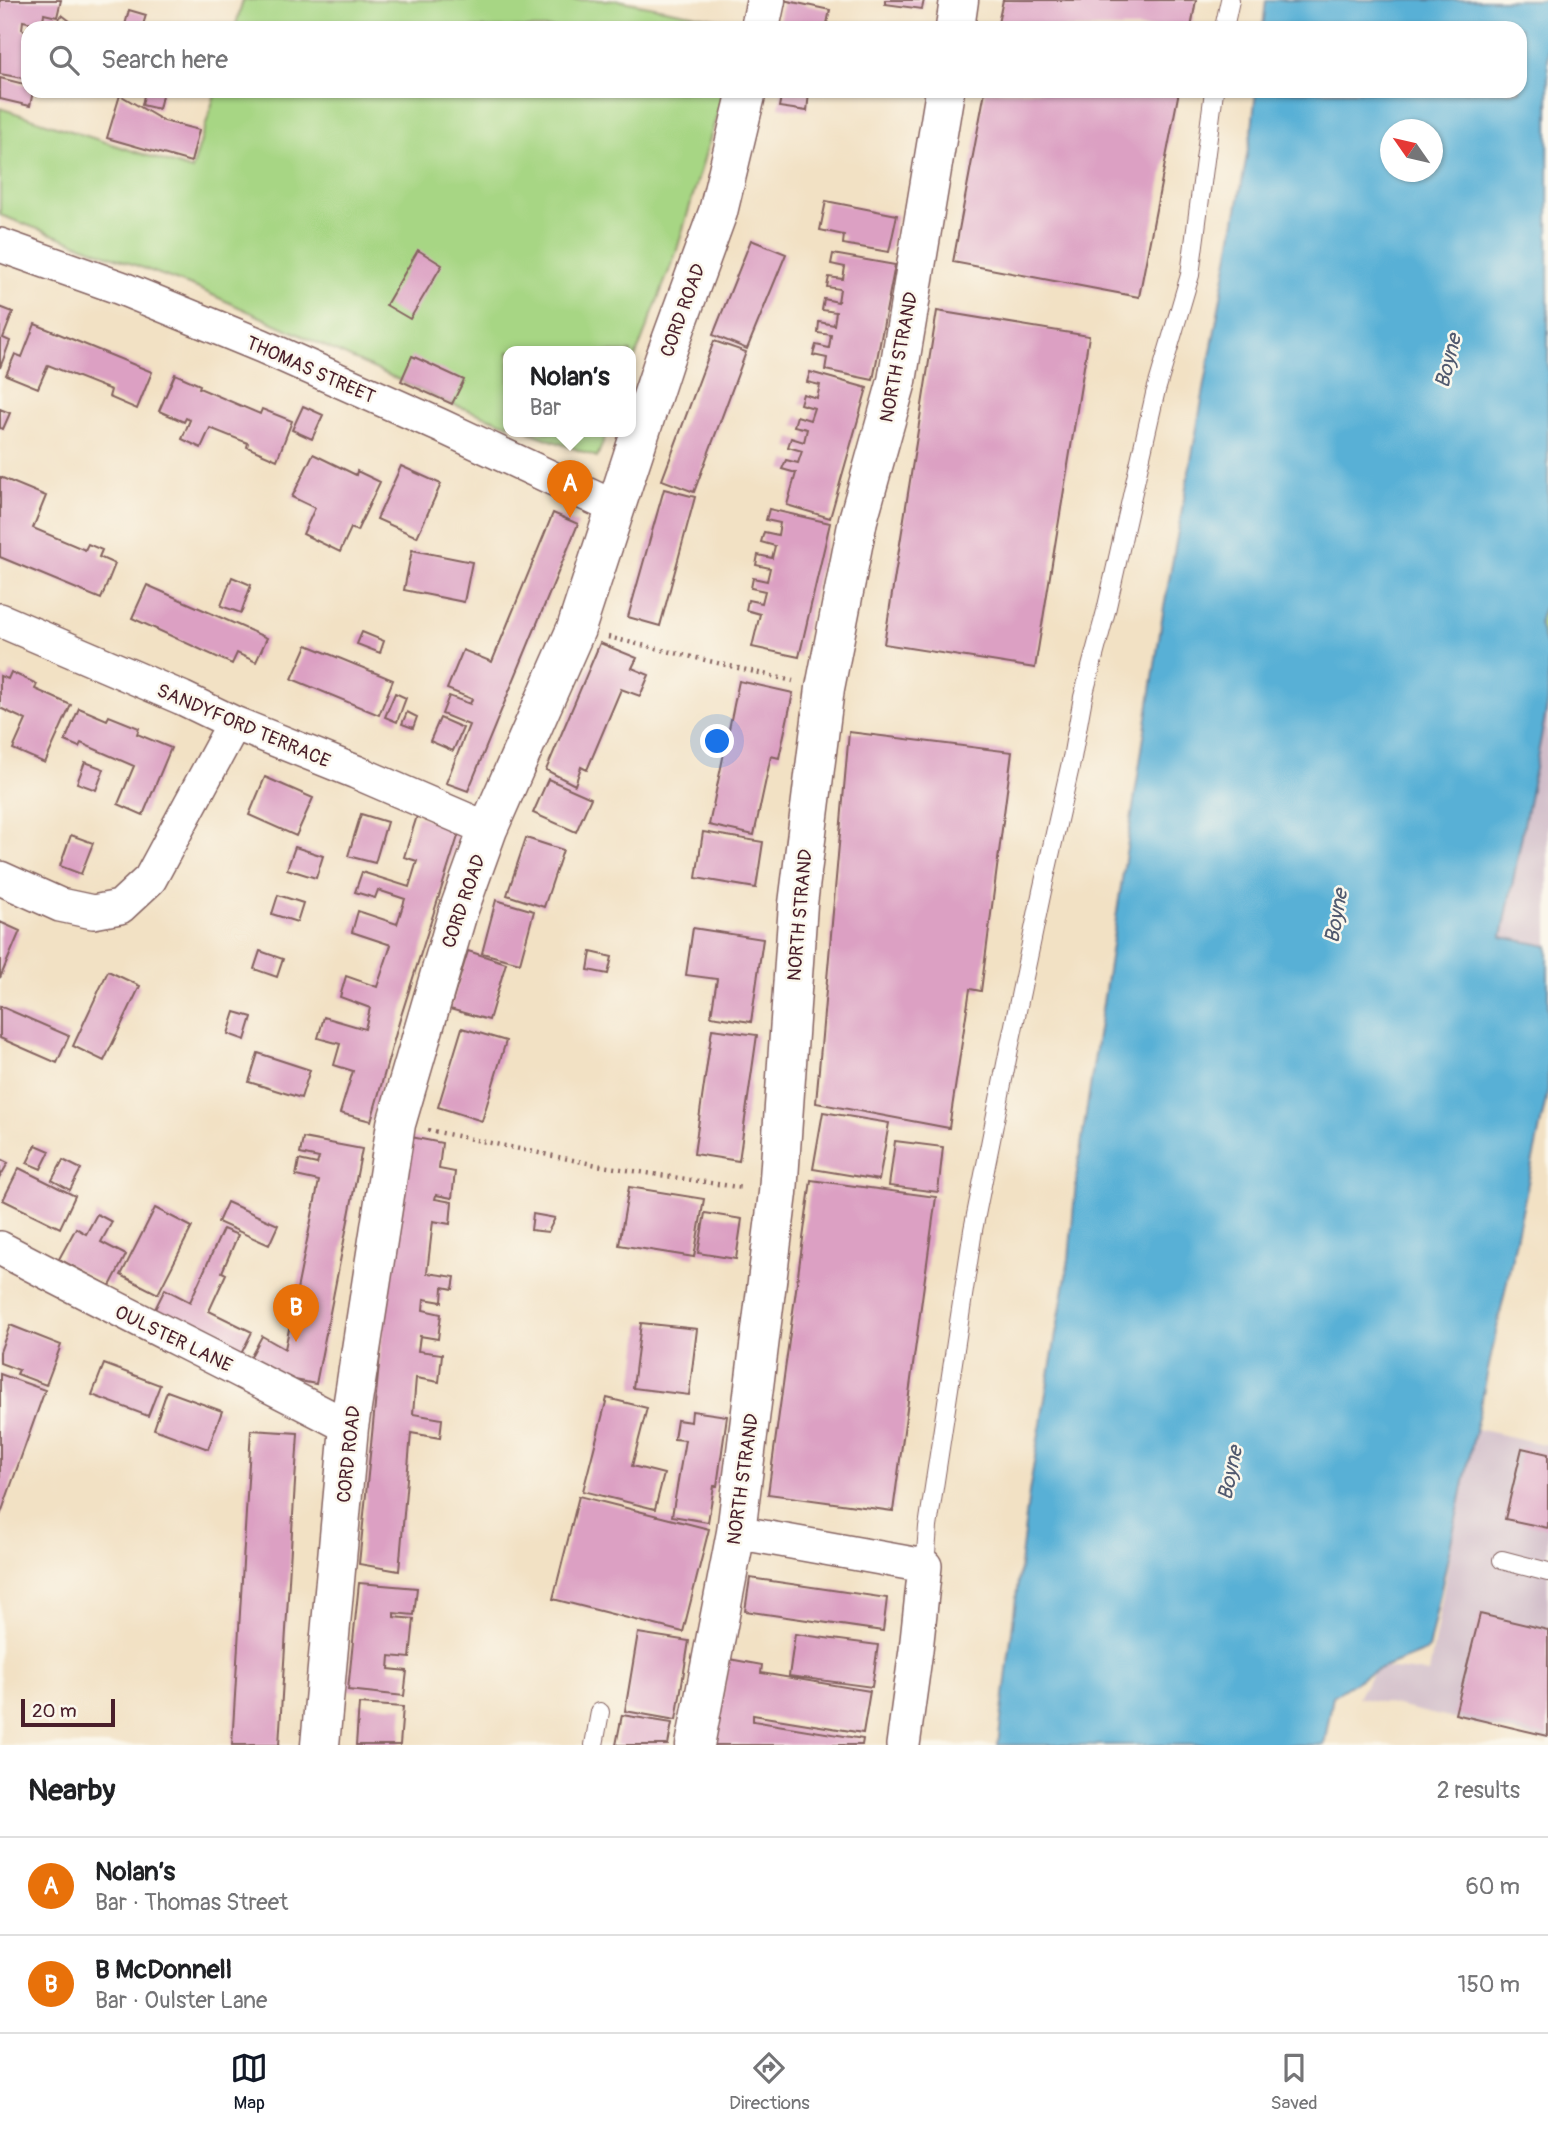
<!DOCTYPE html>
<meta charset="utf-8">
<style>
:root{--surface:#fff;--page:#f6f6f6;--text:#202124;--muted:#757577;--line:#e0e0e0;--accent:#111827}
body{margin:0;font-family:Pangolin,sans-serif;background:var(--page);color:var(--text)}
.compass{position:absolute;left:1380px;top:119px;width:63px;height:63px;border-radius:50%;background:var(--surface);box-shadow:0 2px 5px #0004;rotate:304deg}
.scale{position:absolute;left:21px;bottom:18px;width:94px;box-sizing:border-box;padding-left:7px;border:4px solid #4a1f2b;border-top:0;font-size:19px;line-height:24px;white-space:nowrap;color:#4a1f2b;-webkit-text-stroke:5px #fbf7ec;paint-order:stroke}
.you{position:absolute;left:718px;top:742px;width:24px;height:24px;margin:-18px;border:5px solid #fff;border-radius:50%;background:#1a73e8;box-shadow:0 0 0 10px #1a73e833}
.badge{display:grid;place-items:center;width:46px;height:46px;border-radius:50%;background:var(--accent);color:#fff;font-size:23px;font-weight:700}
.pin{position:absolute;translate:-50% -58px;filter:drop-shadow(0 2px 4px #0008)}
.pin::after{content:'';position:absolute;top:37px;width:24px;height:21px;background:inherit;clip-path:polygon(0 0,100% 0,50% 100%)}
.popup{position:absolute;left:503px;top:346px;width:133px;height:91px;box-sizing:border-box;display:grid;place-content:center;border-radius:14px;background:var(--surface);filter:drop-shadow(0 2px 5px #0005);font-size:23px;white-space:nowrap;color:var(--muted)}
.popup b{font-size:26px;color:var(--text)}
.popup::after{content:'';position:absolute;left:50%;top:100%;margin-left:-14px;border:14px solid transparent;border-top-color:var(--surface)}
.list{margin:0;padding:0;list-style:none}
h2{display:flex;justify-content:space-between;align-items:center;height:91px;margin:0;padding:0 28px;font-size:30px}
h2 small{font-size:23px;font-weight:400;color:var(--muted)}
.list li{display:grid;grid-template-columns:46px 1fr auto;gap:21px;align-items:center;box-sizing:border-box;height:98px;padding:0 28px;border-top:2px solid var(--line)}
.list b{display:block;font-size:26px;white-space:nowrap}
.list p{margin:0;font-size:23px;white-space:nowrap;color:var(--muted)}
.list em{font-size:23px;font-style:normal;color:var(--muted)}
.icon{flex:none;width:38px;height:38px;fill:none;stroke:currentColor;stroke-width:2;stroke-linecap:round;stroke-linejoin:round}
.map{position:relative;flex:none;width:1548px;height:1745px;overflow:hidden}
.search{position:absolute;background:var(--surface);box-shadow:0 2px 5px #0004;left:21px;right:21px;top:21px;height:77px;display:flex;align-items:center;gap:18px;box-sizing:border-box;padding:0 24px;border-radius:21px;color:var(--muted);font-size:26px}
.sheet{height:287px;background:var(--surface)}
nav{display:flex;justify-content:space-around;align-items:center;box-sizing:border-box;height:98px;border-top:2px solid var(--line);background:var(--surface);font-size:19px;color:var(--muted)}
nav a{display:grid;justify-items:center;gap:4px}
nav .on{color:var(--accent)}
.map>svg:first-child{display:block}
.industrial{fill:#d1bdc9}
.green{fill:#a7d684;stroke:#787a58;stroke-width:2}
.water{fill:#59b0d6;stroke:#526880;stroke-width:2;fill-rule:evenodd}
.building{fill:#dca0c3}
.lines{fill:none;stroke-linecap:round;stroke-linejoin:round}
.service-casing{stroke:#856361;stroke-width:20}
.minor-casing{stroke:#856361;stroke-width:36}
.tertiary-casing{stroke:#856361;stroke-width:41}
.secondary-casing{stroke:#856361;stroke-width:41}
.path{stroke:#856361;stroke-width:4.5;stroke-dasharray:2 5;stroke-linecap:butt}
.service{stroke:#fff;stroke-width:18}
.minor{stroke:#fff;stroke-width:33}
.tertiary{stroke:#fff;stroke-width:38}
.secondary{stroke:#fff;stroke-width:38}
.labels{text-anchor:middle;stroke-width:5;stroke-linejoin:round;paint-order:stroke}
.street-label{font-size:19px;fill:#4a1f2b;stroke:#fbf7ec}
.water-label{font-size:21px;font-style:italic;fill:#50596f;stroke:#fbf7ec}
</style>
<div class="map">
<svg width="1548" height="1745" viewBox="0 0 1548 1745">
<rect width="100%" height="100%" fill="#fbf7ec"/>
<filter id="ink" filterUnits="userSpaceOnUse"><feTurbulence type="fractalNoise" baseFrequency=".0143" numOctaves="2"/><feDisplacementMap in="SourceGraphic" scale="14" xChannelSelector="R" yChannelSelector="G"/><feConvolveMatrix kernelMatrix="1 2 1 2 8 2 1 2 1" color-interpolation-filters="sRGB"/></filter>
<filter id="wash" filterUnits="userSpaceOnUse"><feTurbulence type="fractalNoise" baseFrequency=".00686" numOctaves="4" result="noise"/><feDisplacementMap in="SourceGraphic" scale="28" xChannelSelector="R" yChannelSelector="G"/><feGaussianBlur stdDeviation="1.57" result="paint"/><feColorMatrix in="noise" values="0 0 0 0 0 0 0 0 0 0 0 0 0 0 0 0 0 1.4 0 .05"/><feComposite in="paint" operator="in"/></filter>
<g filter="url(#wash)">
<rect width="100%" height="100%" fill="#f2e1c4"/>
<!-- industrial -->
<path class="industrial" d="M1548,702V946L1502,938Z
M1472,1428L1548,1445V1741L1358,1697L1376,1667L1429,1673Z"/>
<!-- green -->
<path class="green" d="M243,0H617L744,24L743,28H235Z
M216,91H724L676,253L631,368V352H509V425L452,404L197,288L0,215V108L192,170Z
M529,432H607L597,457Z
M1548,594V654L1539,623Z"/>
<!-- water -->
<path class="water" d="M1266,0H1548V594L1539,623L1548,654V702L1502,937L1548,946V1090L1428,1650L1368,1674L1333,1696L1324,1745H998L1029,1492L1069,1259L1077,1172L1163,613L1252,128L1256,91H1520V28H1263ZM1390,130H1432V172H1390Z"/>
<g id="blocks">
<!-- building -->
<path class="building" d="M0,0H61L57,17L44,14L42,25L23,21L22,29L28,33V79L0,74Z
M783,0L830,10L826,28H778Z
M885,0H924L922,9L885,4Z
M1003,0H1196L1191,28H997Z
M129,10L146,15L142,28L125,25Z
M62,15L79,28H52Z
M0,78L28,85V91H33L30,106L0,99Z
M145,91H163L159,109L142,105Z
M782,91L809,93L807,111L779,107Z
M985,91H1179L1139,297L953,262Z
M120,95L164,121L199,130L191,162L107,138Z
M826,201L897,215L889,252L843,244L844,235L820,230Z
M751,240L786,254L747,349L713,335Z
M418,250L442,265L410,319L386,305Z
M833,254L895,265L873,380L825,370L827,358L813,355L816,345L829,348L831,335L818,333L819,322L834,325L836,312L822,310L824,299L838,302L840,289L827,287L829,277L843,279L845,267L831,264Z
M0,307L13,312L3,338L10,341L0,368Z
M937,311L1089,336L1035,668L884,644Z
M35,324L152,372L137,409L109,397L111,390L48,365L38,388L6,375L15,354L22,357Z
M714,341L746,352L694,492L662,480Z
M412,356L464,380L452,404L401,381Z
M810,372L867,388L830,518L787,505L796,473L782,469L786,460L798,463L802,451L788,447L791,438L804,442L807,429L794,426L797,416L810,420L814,408L800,404L803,394L817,398L820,385L807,382Z
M175,374L200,385L199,388L260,414L262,409L292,421L277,460L247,447L248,443L210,428L201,448L182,439L190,420L186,418L184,422L159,411Z
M303,406L323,415L312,439L292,430Z
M0,409L10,413L3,429L0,428Z
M313,454L356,475L357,471L380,482L357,531L351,528L340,552L303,534L315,508L292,497Z
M401,466L441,484L417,537L377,519Z
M0,477L46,496L33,528L85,550L88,544L102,550L99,557L115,564L101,599L0,557Z
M664,489L695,497L660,626L628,617Z
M769,509L830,523L799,657L752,647L760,614L746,610L748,600L762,603L765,591L751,588L753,578L767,581L770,568L756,565L758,555L772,558L775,546L761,542L764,532L778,535L780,523L766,520Z
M553,513L578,524L468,791L446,783L469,725L442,714L449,696L470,704L472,699L447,689L463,650L492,662Z
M412,550L472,562L464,602L404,590Z
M232,577L251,585L241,613L221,606Z
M147,585L267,638L256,662L237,653L232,664L132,618Z
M362,632L384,641L380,653L357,644Z
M600,643L637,658L632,668L649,675L640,696L621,689L587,770L581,767L575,785L546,770Z
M307,645L393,680L379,715L292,679Z
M11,672L37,684L35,689L71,705L45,763L13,749L26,720L0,708V676L8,679Z
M739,681L793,693L779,758L771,756L754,835L709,825Z
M395,693L406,698L397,722L385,717Z
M79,708L107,720L109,716L139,728L137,734L171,748L143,815L118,804L134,766L81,743L79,747L65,741Z
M407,712L417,717L413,728L402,724Z
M440,718L463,728L453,751L430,741Z
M849,732L1012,752L981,991L970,989L949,1128L816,1103Z
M85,762L104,769L96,790L77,783Z
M265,777L313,798L296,836L249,815Z
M548,779L591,798L576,832L533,813Z
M361,814L387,822L375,863L348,856Z
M417,816L460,830L400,1019L371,1121L340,1113L353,1071L334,1065L340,1044L318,1038L324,1017L365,1029L370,1008L340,997L346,976L377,987L391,945L352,932L358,911L397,924L405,899L378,890L375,898L355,892L362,872L409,887L417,861L404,857Z
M703,832L763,842L756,888L696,878Z
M71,835L93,843L81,874L60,866Z
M526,838L563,850L544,907L507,895Z
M295,847L323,856L316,878L287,869Z
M278,895L303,903L297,922L272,914Z
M496,900L534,911L520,963L482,953Z
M0,922L20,931L0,978Z
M693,928L763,939L751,1022L711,1016L717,979L686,975Z
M260,951L283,959L277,977L254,969Z
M468,951L506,963L489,1020L450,1009Z
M591,952L612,957L608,974L588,970Z
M108,971L140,986L104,1061L73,1046Z
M0,1006L69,1036L57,1063L0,1038Z
M235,1012L252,1017L245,1040L228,1034Z
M462,1028L506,1041L482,1121L438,1107Z
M712,1029L757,1035L739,1161L694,1154Z
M258,1053L310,1070L301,1098L249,1082Z
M823,1112L889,1123L879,1180L813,1169Z
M406,1136L442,1143L439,1169L455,1172L452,1198L436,1195L435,1199L452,1202L450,1224L433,1221L427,1273L455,1277L453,1289L443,1287L442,1302L424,1299L423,1310L441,1314L438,1339L420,1336L418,1351L442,1354L439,1382L416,1378L413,1414L442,1419L440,1438L411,1433L399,1571L359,1564L381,1345Z
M303,1138L362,1149L316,1384L279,1377L249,1360L262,1336L285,1349L319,1181L296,1176L299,1160L317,1164L319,1158L300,1154Z
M895,1141L943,1147L938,1192L889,1186Z
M36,1145L50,1151L41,1169L27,1163Z
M0,1159L8,1163L0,1177Z
M63,1160L81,1169L70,1190L52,1180Z
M19,1168L75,1196L60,1228L3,1200Z
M811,1180L936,1197L893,1511L768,1494Z
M629,1187L704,1199L694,1257L619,1245Z
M227,1202L278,1225L269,1245L218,1222Z
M155,1208L192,1227L158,1294L121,1275Z
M705,1213L742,1219L736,1259L698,1253Z
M97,1214L112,1222L101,1242L126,1255L110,1286L59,1259L76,1228L86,1234Z
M533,1214L555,1218L548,1232L531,1230Z
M223,1229L238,1235L222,1272L226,1274L209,1311L252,1332L241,1354L154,1311L165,1289L190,1302Z
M641,1323L697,1329L689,1395L633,1388Z
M10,1325L61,1345L46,1385L17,1374L19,1370L0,1363V1352Z
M104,1364L160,1385L148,1416L92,1395Z
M0,1374L45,1390L0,1516Z
M167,1391L222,1411L208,1449L154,1429Z
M607,1398L647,1408L632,1466L664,1474L655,1509L583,1491Z
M692,1411L727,1416L717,1486H714L708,1522L672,1516L685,1440L674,1439L677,1420L691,1422Z
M251,1430L298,1433L279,1745H232Z
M1522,1448L1548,1454V1528L1505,1519Z
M579,1496L709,1529L683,1632L553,1599Z
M750,1578L887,1598L883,1631L745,1611Z
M359,1583L417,1588L414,1615L394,1613V1617L414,1619L410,1658L390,1656L389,1669L407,1671L404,1696L348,1690Z
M1480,1614L1548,1630V1736L1455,1714Z
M638,1633L689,1641L676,1720L625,1711Z
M795,1634L878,1645L872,1687L789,1676Z
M729,1659L762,1665L761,1673L870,1691L863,1733L753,1715V1721L863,1739L862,1745H714Z
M359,1704L403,1707L400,1745H356Z
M622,1715L672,1723L668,1745H616Z"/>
</g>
</g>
<g filter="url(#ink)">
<use href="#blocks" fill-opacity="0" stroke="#856361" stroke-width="2"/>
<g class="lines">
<!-- service casing -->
<g class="service-casing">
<path id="service" d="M1224,28L1230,0
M1502,1560L1548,1572
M925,1566L928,1527L973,1230L1009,1049L1042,891L1072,758L1083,697L1106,611L1155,394L1190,275L1214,91
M594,1745L600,1712"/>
</g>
<!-- minor casing -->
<g class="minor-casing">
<path id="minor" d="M0,245L121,288L262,346L439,425L616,508
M0,620L182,698L234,723L356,772L488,829
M0,878L60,905L93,912L120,907L150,879L234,723
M0,1248C115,1309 233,1366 349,1427
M736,1532L925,1566L916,1650L903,1745"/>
</g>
<!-- tertiary casing -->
<g class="tertiary-casing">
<path id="tertiary" d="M760,28L766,0
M320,1745L349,1427L396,1124L458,912L488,829L576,629L664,360L718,212L747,91"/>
</g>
<!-- secondary casing -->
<g class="secondary-casing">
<path id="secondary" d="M955,28L959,0
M695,1745L736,1532L778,1193L798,904L825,688L858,520L897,381L945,91"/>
</g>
<!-- path -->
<path class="path" d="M608,637L793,681
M428,1130L602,1166L743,1188"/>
<!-- service -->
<use href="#service" class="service"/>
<!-- minor -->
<use href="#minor" class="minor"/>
<!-- tertiary -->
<use href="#tertiary" class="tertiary"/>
<!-- secondary -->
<use href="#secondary" class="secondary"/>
</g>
</g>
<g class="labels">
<!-- street labels -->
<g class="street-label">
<text transform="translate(682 310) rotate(-70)" y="7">CORD ROAD</text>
<text transform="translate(898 357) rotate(-79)" y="7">NORTH STRAND</text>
<text transform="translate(311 369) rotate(24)" y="7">THOMAS STREET</text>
<text transform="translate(244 725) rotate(23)" y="7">SANDYFORD TERRACE</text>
<text transform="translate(463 901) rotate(-71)" y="7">CORD ROAD</text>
<text transform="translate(799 915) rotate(-85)" y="7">NORTH STRAND</text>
<text transform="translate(174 1338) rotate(26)" y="7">OULSTER LANE</text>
<text transform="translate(348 1454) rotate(-84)" y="7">CORD ROAD</text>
<text transform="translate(742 1479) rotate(-82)" y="7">NORTH STRAND</text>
</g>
<!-- water labels -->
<g class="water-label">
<text transform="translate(1448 361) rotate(-76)" y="7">Boyne</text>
<text transform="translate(1336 916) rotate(-80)" y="7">Boyne</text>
<text transform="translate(1230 1473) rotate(-78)" y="7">Boyne</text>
</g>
</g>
</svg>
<svg class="compass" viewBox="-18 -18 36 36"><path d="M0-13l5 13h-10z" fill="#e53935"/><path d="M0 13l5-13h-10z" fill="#757577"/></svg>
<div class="scale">20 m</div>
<div class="you"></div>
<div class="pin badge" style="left:570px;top:518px;background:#e8710a">A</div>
<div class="popup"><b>Nolan’s</b>Bar</div>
<div class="pin badge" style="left:296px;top:1342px;background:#e8710a">B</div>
<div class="search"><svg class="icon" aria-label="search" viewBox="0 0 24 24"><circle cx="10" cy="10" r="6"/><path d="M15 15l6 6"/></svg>Search here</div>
</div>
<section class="sheet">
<h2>Nearby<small>2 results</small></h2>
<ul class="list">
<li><span class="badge" style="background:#e8710a">A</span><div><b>Nolan’s</b><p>Bar · Thomas Street</p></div><em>60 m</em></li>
<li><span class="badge" style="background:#e8710a">B</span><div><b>B McDonnell</b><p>Bar · Oulster Lane</p></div><em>150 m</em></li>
</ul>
</section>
<nav>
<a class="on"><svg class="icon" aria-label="map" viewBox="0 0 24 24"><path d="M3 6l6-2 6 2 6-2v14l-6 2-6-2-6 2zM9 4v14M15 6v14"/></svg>Map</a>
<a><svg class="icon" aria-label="directions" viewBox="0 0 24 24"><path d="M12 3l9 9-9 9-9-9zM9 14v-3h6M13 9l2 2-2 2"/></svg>Directions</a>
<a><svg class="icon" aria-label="saved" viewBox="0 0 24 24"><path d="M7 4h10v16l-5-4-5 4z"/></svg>Saved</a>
</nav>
